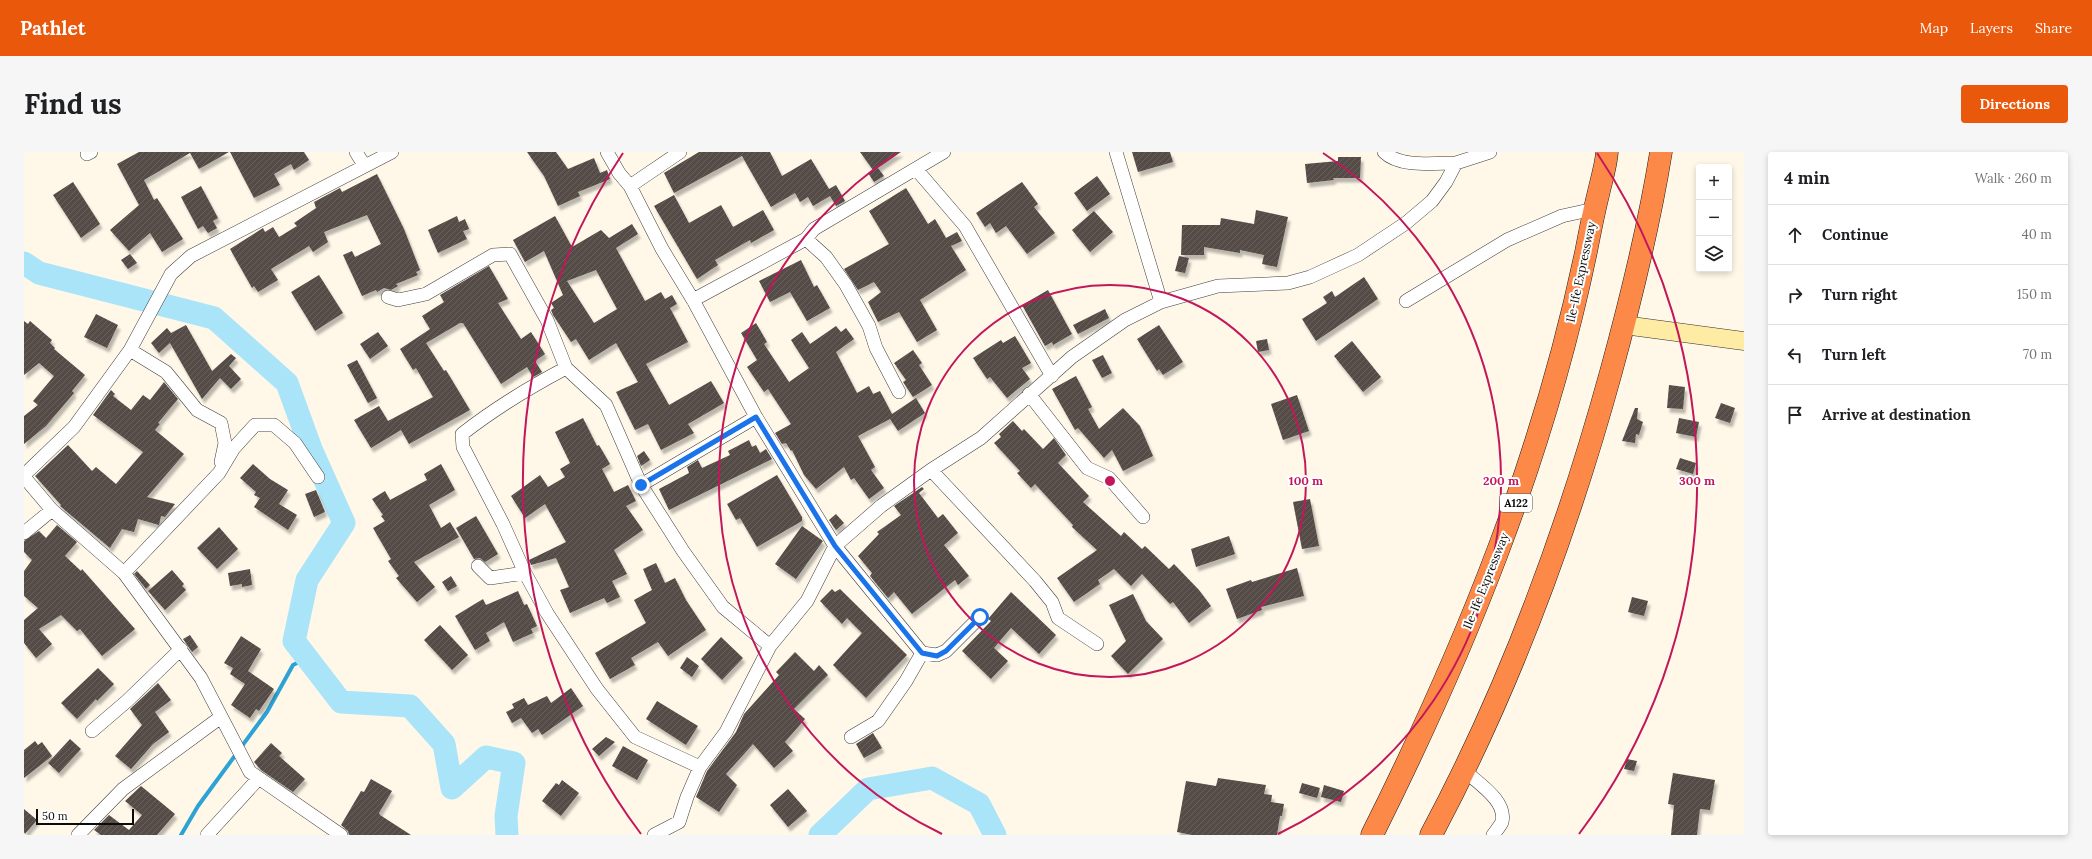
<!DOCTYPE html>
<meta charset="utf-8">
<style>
:root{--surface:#fff;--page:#f6f6f6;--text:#202124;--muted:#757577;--line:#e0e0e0;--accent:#ea580c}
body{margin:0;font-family:Lora,serif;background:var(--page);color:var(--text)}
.controls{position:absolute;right:12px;top:12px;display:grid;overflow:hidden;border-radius:4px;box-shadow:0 2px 6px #0003}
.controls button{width:36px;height:36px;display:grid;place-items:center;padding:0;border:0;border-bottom:1px solid var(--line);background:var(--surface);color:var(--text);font:20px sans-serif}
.scale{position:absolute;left:12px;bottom:10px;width:98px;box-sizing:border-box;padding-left:4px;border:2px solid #0b0b0b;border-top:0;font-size:11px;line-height:14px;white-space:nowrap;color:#0b0b0b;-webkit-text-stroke:3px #fff;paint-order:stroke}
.stop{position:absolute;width:12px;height:12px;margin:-9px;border:3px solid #1a73e8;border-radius:50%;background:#fff}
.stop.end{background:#1a73e8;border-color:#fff;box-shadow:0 1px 4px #0008}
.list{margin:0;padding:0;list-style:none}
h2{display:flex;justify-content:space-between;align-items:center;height:52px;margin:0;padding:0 16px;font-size:17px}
h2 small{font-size:13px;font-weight:400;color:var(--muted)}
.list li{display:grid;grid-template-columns:26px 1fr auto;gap:12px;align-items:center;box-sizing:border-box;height:60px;padding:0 16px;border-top:1px solid var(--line)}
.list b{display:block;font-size:15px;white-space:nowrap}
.list em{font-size:13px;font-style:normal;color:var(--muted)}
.icon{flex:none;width:22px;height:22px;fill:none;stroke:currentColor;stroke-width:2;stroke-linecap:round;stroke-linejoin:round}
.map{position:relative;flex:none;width:1720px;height:683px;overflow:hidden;border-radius:4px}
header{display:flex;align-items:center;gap:24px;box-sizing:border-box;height:56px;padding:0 20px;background:var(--accent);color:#fff}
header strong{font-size:19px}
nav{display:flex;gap:22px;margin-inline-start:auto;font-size:14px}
.intro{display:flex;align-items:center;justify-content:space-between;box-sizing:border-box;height:96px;padding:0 24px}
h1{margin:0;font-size:28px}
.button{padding:10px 18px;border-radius:4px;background:var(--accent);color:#fff;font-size:14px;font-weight:700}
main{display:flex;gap:24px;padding:0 24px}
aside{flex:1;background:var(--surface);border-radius:4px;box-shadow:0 2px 6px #0003}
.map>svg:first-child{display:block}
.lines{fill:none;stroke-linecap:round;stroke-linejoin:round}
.stream{stroke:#2da2d4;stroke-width:4}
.river{stroke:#aae4f9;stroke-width:23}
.building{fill:url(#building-hatch);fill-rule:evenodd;filter:url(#shadow)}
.street-casing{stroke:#3e3e3e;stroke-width:14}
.secondary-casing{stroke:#2d2d2d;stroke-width:19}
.highway-casing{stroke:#1c1c1c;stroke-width:23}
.street{stroke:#fff;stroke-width:13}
.secondary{stroke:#ffeca4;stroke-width:18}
.highway{stroke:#fd8949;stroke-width:22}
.route{stroke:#1a73e8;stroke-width:5}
.ring{fill:none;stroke:#c2185b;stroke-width:2}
.labels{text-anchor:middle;stroke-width:4;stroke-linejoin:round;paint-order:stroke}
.shield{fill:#fff;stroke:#545454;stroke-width:1}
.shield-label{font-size:11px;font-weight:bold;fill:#0b0b0b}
.street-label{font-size:12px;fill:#0b0b0b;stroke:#fff}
.centre{fill:#c2185b;stroke:#fff;stroke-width:2}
.ring-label{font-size:12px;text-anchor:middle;font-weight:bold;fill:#c2185b;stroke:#fff;stroke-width:4;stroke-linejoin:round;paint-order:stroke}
</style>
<header>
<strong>Pathlet</strong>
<nav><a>Map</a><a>Layers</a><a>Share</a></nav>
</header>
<div class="intro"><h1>Find us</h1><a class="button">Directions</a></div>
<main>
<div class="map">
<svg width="1720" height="683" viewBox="0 0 1720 683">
<defs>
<pattern id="building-hatch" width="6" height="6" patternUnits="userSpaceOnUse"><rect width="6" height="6" fill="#544b47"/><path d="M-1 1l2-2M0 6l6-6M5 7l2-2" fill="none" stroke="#68605d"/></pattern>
<filter id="shadow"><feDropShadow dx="2.5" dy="4.5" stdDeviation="1" flood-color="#0004"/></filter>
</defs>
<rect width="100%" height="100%" fill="#fff8e9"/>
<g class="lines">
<!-- stream -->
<path class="stream" d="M157,683L174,654L243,560L269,513L283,506"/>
<!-- river -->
<path class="river" d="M0,111L15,121L190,166L263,231L287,297L320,371L283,428L270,489L317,550L386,554L420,592L428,636L462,605L490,611L482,664L483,683
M796,683L844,637L908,626L955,652L971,683"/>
</g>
<!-- building -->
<path class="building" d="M115,0H205L175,17L166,1L120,28L130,48L133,46L159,87L138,100L126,81L105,99L86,78L115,53L93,12Z
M206,0H280L285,8L270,18L267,12L250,22L256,33L230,46Z
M503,0H532L544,17L570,6L576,21L583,18L586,27L554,40L556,44L534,54L520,24Z
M675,0H746L758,24L787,7L805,37L812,33L821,49L812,54L806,44L789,54L784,45L776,50L771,41L747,55L718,4L650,41L640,21Z
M836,0H877L854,16L860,24L850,30L844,21L849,18Z
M1108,0H1146L1149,10L1114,20Z
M1314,5H1337L1336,26H1309L1310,28L1283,31L1281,12L1314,9Z
M353,22L380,77L396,118L392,120L394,123L372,132L374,134L367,138L360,136L353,140L352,138L338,144L319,103L328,99L331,105L357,92L343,63L300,80L304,90L289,100L285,94L247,117L254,128L234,140L230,134L228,136L206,97L239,76L241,80L249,75L255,85L273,74L270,71L292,56L290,50L316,36L318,40Z
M1073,24L1086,42L1063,59L1050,41Z
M49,30L76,72L57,86L29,43Z
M998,30L1014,52L1010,55L1031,81L1003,102L982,74L972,81L966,71L961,75L952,61Z
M177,34L194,66L189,69L193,76L184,81L179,74L174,77L157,45Z
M882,36L904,72L911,67L922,86L933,80L938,89L927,94L942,118L896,148L913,178L893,190L875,160L854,170L844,150L857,140L850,130L834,138L820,117L865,92L845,59Z
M650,43L665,71L697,53L709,75L739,58L750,78L727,91L726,88L691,108L694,113L673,127L630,54Z
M1232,58L1264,65L1253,115L1238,112L1240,103L1216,98V101L1180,95V103H1157L1158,73H1196L1197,66L1230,72Z
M1070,59L1089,80L1066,100L1048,78Z
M433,64L435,70L441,67L445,77L439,79L443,87L414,101L404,78Z
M531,64L548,95L577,78L585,86L608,72L614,82L592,96L621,149L637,140L641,147L648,143L653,152L646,156L664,190L622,212L645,253L687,229L700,251L664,272L670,281L637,298L624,272L611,278L592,240L614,230L592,191L565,208L552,187L547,190L529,163L527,158L530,156L527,151L539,143L520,99L501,110L489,88ZM572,118L593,157L570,171L543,129Z
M106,102L113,111L104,117L97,108Z
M1155,104L1165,106L1161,121L1151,119Z
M777,108L790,135L793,133L806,156L783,169L766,140L746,150L735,129Z
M465,114L484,147L474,151L497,187L507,180L521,202L511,209L518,220L509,225L503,215L477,232L439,171H436L402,191L420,219L422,218L446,258L385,292L377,278L347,296L330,268L355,254L364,269L409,245L392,216L389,218L376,197L406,177L398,164L420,150L416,143Z
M295,123L319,161L291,179L267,140Z
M1340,125L1354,147L1292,189L1278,167L1303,151L1299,145L1308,139L1311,145Z
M1024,138L1048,182L1029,193L1028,190L1021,194L998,153Z
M1081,157L1085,166L1054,182L1049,173Z
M72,162L94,173L83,196L60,185Z
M0,169L4,172L6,169L28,188L26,191L31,196L30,197L61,223L48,239L50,241L22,274L0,292V264L14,253L9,249L30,224L15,211L0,223Z
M732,171L743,190L740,192L765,230L785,216L767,188L778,180L786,192L812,174L817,180L822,176L830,187L812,200L833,241L845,234L849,242L856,239L868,262L892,246L901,261L874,279L866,267L834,284L851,315L847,318L860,336L845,347L830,326L827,328L820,315L792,337L780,323L768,298L767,299L762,291L758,292L751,281L767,272L744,237L740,240L723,215L733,208L717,181Z
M162,173L188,219L207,202L212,206L205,214L217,227L207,237L196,226L178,247L146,191L135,201L127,191L143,176L147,181Z
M1135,173L1159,210L1139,223L1135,217L1133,219L1113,187Z
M354,180L364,194L346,207L336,192Z
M991,184L1007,211L998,216L1006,227L983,246L966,225L963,227L949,206L977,188L979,191Z
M1243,187L1245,198L1234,200L1232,189Z
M1328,189L1357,225L1339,240L1310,204Z
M889,198L898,211L895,213L908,233L889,245L879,230L882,228L870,211Z
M1079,203L1088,221L1078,226L1068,208Z
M333,208L353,246L344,251L323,213Z
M1052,224L1068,255L1064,257L1075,277L1099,256L1116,274L1129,304L1099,319L1088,298L1080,306L1054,276L1051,278L1028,237Z
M140,230L154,247L134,271L136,272L131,278L160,302L123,345L151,352L141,365L137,364L135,373L114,367L110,380L98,377L86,396L36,354L37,353L11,324L44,293L68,319L72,315L92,332L119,300L69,263L87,238L91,242L89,244L107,258L119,243L126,248Z
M1645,233L1661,235L1659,257L1643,256Z
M1273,243L1285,279L1259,288L1247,252Z
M1697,251L1711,256L1706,271L1691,266Z
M1611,256H1614L1613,267L1619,270L1615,283L1612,282L1611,291L1598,289Z
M559,266L573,294L575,293L586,312L578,317L590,340L604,333L612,349L602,354L619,378L590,398L603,422L588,429L596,445L583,451L580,446L546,461L536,438L545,435L532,406L507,413L505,408L542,390L521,352L501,366L487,344L516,323L524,335L541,325L536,317L546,311L531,280Z
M1655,266L1675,270L1672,285L1652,281Z
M989,269L998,279L1000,277L1019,297L1030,286L1042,303L1034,311L1065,344L1059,350L1097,384L1100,380L1118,397L1121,394L1145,417L1150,412L1175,438L1187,454L1165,471L1149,450L1146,452L1118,422L1107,434L1090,417L1074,428L1076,432L1050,450L1033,426L1073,398L1048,375L1049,373L1011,332L1007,336L993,321L996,319L970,291L977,285L975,282Z
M725,288L728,295L732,293L736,301L742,297L748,307L645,358L635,337L665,321L663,315L674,308L678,316L706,303L704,299Z
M620,299L626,308L617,314L613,304Z
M1656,306L1672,311L1669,322L1652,317Z
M229,312L246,327L264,338L255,352L273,363L264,378L230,355L236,346L230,343L232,340L216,326Z
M417,312L431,338L405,353L417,376L426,370L435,385L390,410L411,435L393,450L372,426L375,424L364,409L367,407L349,376L361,369L357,364L359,363L348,347L361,339L366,348L403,328L400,322Z
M753,323L778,365V369L733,395L716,366L712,368L703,352Z
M898,335L900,337L895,341L914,366L919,362L934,381L920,393L945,424L934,433L931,428L888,462L870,440L864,446L846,424L848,421L834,404L855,382L853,380L877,363L870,354Z
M292,338L301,360L290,365L281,342Z
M1286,347L1295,394L1278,397L1269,350Z
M812,362L820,371L812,378L805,368Z
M452,364L474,402L461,410L456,406L450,407L432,376Z
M33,373L53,390L41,404L57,419L58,417L111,477L78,504L56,477L53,479L37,463L15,477L28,492L12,506L0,491V468L14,456L0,444V419L8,408L0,400V389L15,379L22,386Z
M778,374L799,389L772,427L751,412Z
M195,375L214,397L193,417L173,396Z
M1205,384L1211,402L1172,415L1167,397Z
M632,411L641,431L651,426L662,448L682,478L644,504L634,490L607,506L611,513L586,527L571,501L622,471L610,448L628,438L619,417Z
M1273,416L1280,444L1237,455L1238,458L1213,467L1202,437L1227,428L1228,430Z
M226,417L228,433L218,435V432L206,434L204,421Z
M148,418L160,432L158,434L162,438L141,458L124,439Z
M113,419L126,433L122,437L110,422Z
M427,424L433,434L424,439L418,430Z
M808,437L811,440L816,437L883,503L842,546L809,513L838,481L823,466L818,472L796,449Z
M494,439L500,453L503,452L513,474L507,477L509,481L489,490L480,470L462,481L466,489L451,498L431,464L459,447L462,453Z
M987,440L1032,483L1015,502L987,476L970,496L984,509L967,527L938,499L967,469L964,467Z
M1109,442L1122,469L1139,487L1104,522L1087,504L1102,489L1085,453Z
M1608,445L1624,449L1620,464L1604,460Z
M416,473L444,503L428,518L400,488Z
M166,483L174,495L168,500L159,487Z
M217,484L237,497L224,519L250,537L235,559L232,557L226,566L207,553L221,532L206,522L209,516L200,511Z
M697,485L719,506L698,528L677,507Z
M771,500L790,519L795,513L804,523L770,557L781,567L761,590L769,599L750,616L729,592L702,622L713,633L695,660L672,645L683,619L712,580L720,562L755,523L752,520Z
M663,505L675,514L668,525L656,516Z
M74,516L90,532L73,549L72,547L53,567L37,551Z
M134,531L147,548L131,560L145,580L129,592L107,617L91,604L118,573L106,557Z
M547,536L559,554L518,583L514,577L508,581L497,566L488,571L482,560L490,556L488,552L500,546L504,553L523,544L527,551Z
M633,549L674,574L662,593L622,567Z
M849,581L858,596L840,606L832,592Z
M582,585L591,590L575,604L568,597Z
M46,587L57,597L35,621L24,611Z
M11,589L14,593L18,590L28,604L0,626V598Z
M247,591L258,601L255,604L281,627L269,640L237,618L230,610Z
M599,594L624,608L613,628L588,614Z
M1603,607L1613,609L1610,619L1600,617Z
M1649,621L1691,628L1686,658L1676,657L1673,683H1647L1650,653L1644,652Z
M1194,626L1242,633L1240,642L1248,643L1247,650L1260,652L1258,664H1256L1253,683H1168L1153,680L1162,629L1192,634Z
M347,627L368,639L355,661L356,663L387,683H325L324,679L317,673L337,639L340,640Z
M538,628L555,641L537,664L518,649L532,631L535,633Z
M1278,631L1296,636L1293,646L1275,641Z
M1300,633L1320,639L1317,650L1297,645Z
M117,634L151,662L133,683H77L70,678L85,663L105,678L118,663L101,649Z
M764,637L783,659L764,675L746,653Z
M0,657L13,668L0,683Z"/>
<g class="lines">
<!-- street casing -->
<g class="street-casing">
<path id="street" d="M332,0L340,13
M583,0L595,21L606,34L638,97L669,148L782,87L790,77L920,0
M1092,0L1137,150
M1360,0C1376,16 1411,11 1432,11
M63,2L67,0
M892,17L941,74L1028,224
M606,34L656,0
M782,87L802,105L822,133L845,174L852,196L875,240
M364,145L374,148L402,142L469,103L486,102L523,168L542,216L582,253L617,333L659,399L699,455L746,494
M669,148L732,265
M1382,149L1483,88L1538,64L1570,57
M106,198L142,220L173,258L197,271L201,291L197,310
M542,216C506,235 470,257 438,282L439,295L479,372L501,421L523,461L573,537L611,585L676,615
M1005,242L1063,316L1085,326L1119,365
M907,318L1011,429L1028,450L1034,466L1073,492
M0,323L50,275L106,198L147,122L167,104L368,0
M0,325L28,358L100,421L177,526L226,620L317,683
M617,333L732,265L811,394L898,501
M0,381L28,358
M454,414L466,426L501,421
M100,421L195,321L210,296L231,273H250L271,291L294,325
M68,579L103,549L157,497
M827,585L854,569L882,529L898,501L913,503L922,499L956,465
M1441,619C1455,632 1483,649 1478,670C1476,674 1472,679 1469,683
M54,683L99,637L197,565
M183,683L235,626
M630,683L655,670L663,645L676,615L702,580L746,494L783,449L811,394L857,354L907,318L957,286L1048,205L1101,168L1137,150L1194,134L1264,131L1286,125L1334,103L1382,71L1408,49L1422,30L1432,11L1466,0"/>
</g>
<!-- secondary casing -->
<g class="secondary-casing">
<path id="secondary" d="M1600,173L1720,189"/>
</g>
<!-- highway casing -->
<g class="highway-casing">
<path id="highway" d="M1348,683C1442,495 1519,306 1562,100C1566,79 1570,59 1575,39C1578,26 1582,13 1583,0
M1407,683C1485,537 1543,380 1587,220C1607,147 1625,74 1637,0"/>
</g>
<!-- street -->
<use href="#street" class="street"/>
<!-- secondary -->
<use href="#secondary" class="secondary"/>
<!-- highway -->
<use href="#highway" class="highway"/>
</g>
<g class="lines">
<!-- route -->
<path class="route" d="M617,333L732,265L811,394L898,501L913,504L922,499L956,465"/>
</g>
<!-- distance rings -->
<g class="ring">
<circle cx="1086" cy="329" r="196"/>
<path d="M918 682A391 391 0 0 1 873 1M1299 1A391 391 0 0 1 1254 682"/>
<path d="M617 682A587 587 0 0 1 599 1M1573 1A587 587 0 0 1 1555 682"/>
</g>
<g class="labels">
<!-- shield labels -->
<rect class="shield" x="1476" y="342" width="32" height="18" rx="3"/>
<g class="shield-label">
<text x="1492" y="355">A122</text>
</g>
<!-- street labels -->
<g class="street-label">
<text transform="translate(1557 120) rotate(-78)" y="4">Ile-Ife Expressway</text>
<text transform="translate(1462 429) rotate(-68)" y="4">Ile-Ife Expressway</text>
</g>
</g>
<circle cx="1086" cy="329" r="6" class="centre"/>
<g class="ring-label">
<text x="1282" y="333">100 m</text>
<text x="1477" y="333">200 m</text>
<text x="1673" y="333">300 m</text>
</g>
</svg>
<div class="controls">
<button>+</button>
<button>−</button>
<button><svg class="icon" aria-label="layers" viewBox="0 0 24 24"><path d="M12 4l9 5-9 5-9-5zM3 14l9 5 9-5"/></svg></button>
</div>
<div class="scale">50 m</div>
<div class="stop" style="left:956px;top:465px"></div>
<div class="stop end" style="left:617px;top:333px"></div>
</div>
<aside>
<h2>4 min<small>Walk · 260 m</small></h2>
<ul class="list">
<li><svg class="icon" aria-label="ahead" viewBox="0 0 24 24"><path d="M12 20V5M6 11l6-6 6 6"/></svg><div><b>Continue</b></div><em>40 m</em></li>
<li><svg class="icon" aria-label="right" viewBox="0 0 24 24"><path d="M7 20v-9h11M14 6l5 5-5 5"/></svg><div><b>Turn right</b></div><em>150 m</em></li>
<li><svg class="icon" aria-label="left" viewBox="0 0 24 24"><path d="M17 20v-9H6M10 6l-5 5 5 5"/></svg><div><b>Turn left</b></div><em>70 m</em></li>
<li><svg class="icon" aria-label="arrive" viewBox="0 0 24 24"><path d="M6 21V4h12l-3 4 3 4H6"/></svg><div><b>Arrive at destination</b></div></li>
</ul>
</aside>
</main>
